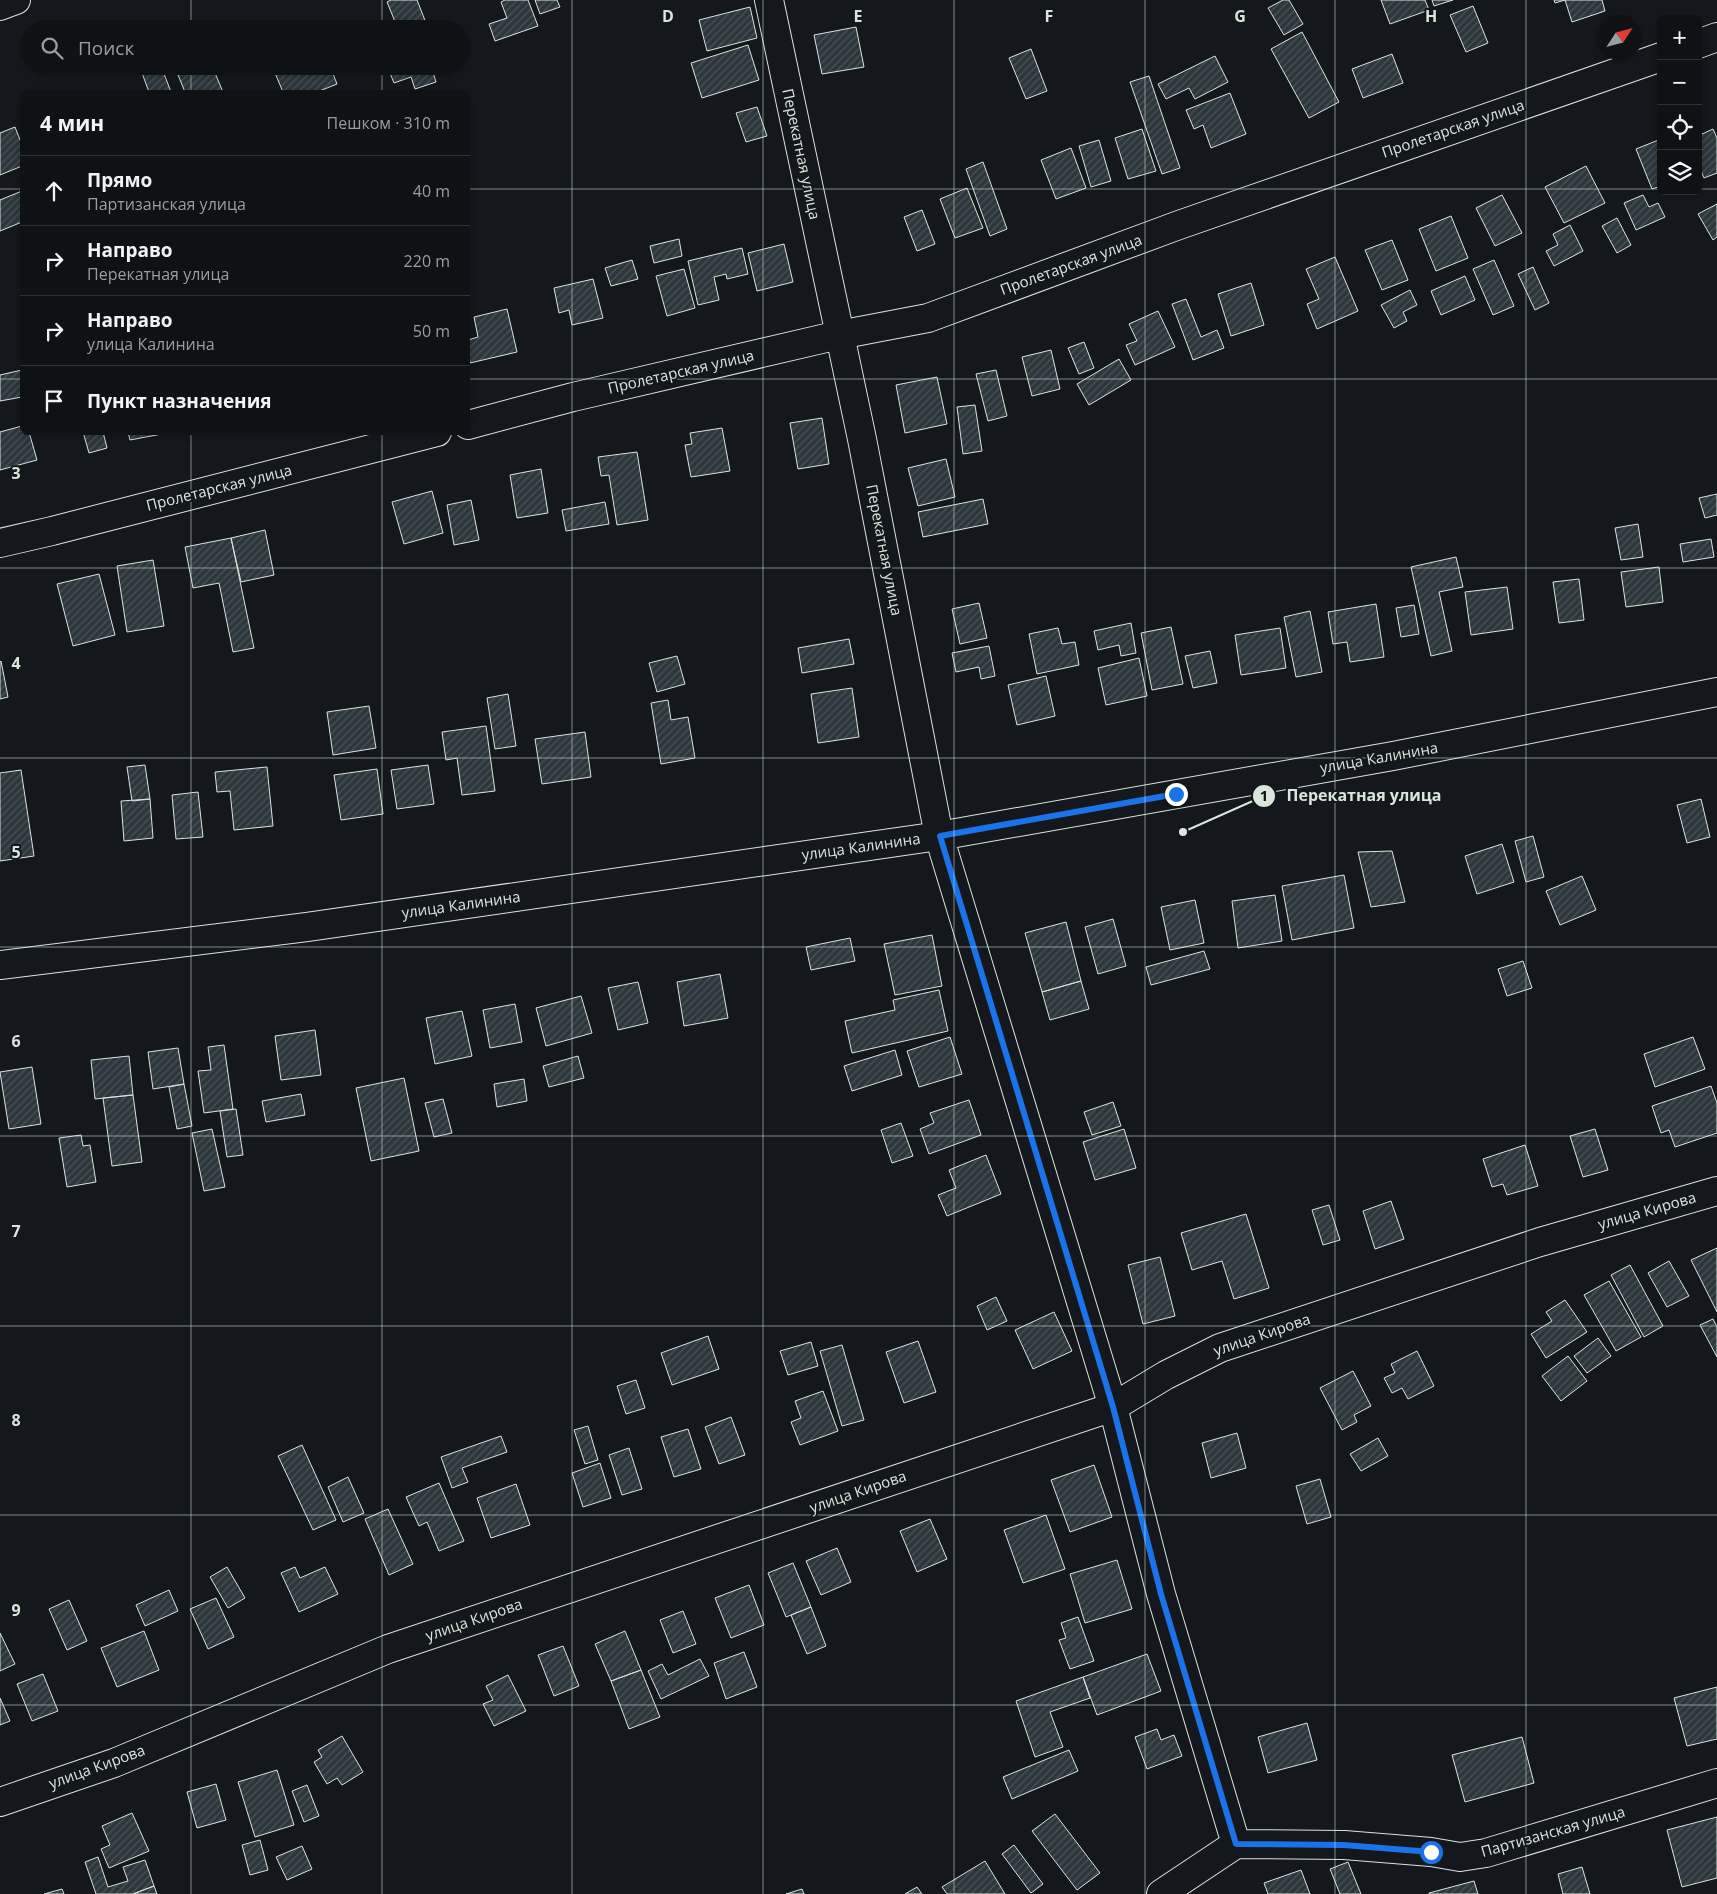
<!DOCTYPE html>
<html lang="ru">
<meta charset="utf-8">
<style>
:root{--surface:#0f1215;--page:#1d2022;--text:#f1f3f6;--muted:#9b9ea0;--line:#2f3234}
body{margin:0;font-family:"Open Sans",sans-serif;background:var(--page);color:var(--text)}
.controls{position:absolute;right:15px;top:15px;display:grid;overflow:hidden;border-radius:8px;box-shadow:0 2px 8px #0003}
.controls button{width:45px;height:45px;display:grid;place-items:center;padding:0;border:0;border-bottom:1px solid var(--line);background:var(--surface);color:var(--text);font:25px sans-serif}
.compass{position:absolute;left:1597px;top:15px;width:45px;height:45px;border-radius:50%;background:var(--surface);box-shadow:0 2px 8px #0003;rotate:54deg}
.stop{position:absolute;width:15px;height:15px;margin:-11px;border:4px solid #1a73e8;border-radius:50%;background:#fff}
.stop.end{background:#1a73e8;border-color:#fff;box-shadow:0 1px 5px #0008}
.list{margin:0;padding:0;list-style:none}
h2{display:flex;justify-content:space-between;align-items:center;height:65px;margin:0;padding:0 20px;font-size:21px}
h2 small{font-size:16px;font-weight:400;color:var(--muted)}
.list li{display:grid;grid-template-columns:32px 1fr auto;gap:15px;align-items:center;box-sizing:border-box;height:70px;padding:0 20px;border-top:1px solid var(--line)}
.list b{display:block;font-size:19px;white-space:nowrap}
.list p{margin:0;font-size:16px;white-space:nowrap;color:var(--muted)}
.list em{font-size:16px;font-style:normal;color:var(--muted)}
.icon{flex:none;width:28px;height:28px;fill:none;stroke:currentColor;stroke-width:2;stroke-linecap:round;stroke-linejoin:round}
.map{position:relative;flex:none;width:1717px;height:1894px;overflow:hidden}
.search{position:absolute;background:var(--surface);box-shadow:0 2px 8px #0003;left:20px;top:20px;width:450px;height:55px;display:flex;align-items:center;gap:12px;box-sizing:border-box;padding:0 18px;border-radius:28px;color:var(--muted);font-size:19px}
.panel{position:absolute;background:var(--surface);box-shadow:0 2px 8px #0003;left:20px;top:90px;width:450px;height:345px;border-radius:8px}
.map>svg:first-child{display:block}
.building{fill:url(#building-hatch);stroke:#d8e6dc}
.lines{fill:none;stroke-linecap:round;stroke-linejoin:round}
.minor-casing{stroke:#d8e6dc;stroke-width:30}
.minor{stroke:#14181c;stroke-width:28}
.route{stroke:#1a73e8;stroke-width:6}
.grid{fill:none;stroke:#d8e6dc;stroke-width:1;stroke-opacity:0.55}
.labels{text-anchor:middle;stroke-width:4;stroke-linejoin:round;paint-order:stroke}
.street-label{font-size:15px;fill:#d8e6dc;stroke:#14181c}
.grid-label{font-size:16px;text-anchor:middle;font-weight:bold;fill:#d8e6dc;stroke:#14181c;stroke-width:4;stroke-linejoin:round;paint-order:stroke}
.leader{fill:none;stroke:#d8e6dc;stroke-width:2}
.callout-dot{fill:#d8e6dc;stroke:#14181c;stroke-width:2}
.mark-label{font-size:15px;text-anchor:middle;font-weight:bold;fill:#111}
.callout-label{font-size:16px;text-anchor:middle;font-weight:bold;fill:#d8e6dc;stroke:#14181c;stroke-width:4;stroke-linejoin:round;paint-order:stroke}
</style>
<div class="map">
<svg width="1717" height="1894" viewBox="0 0 1717 1894">
<defs>
<pattern id="building-hatch" width="6" height="6" patternUnits="userSpaceOnUse" patternTransform="scale(1.25)"><rect width="6" height="6" fill="#2c363c"/><path d="M-1 1l2-2M0 6l6-6M5 7l2-2" fill="none" stroke="#4a5358"/></pattern>
</defs>
<rect width="100%" height="100%" fill="#14181c"/>
<!-- building -->
<path class="building" d="M391,0H417L428,28L398,29L387,2Z
M505,0H528L538,26L495,41L489,24L507,18L501,2Z
M535,0H557L560,7L540,14Z
M1283,0H1289L1303,24L1284,35L1268,8Z
M1381,0H1425L1429,10L1390,24Z
M1432,0H1453L1434,6Z
M1554,0H1602L1605,11L1572,22L1565,0L1555,3Z
M1473,6L1488,43L1466,52L1450,15Z
M750,7L757,38L707,51L699,20Z
M856,27L864,67L822,74L814,35Z
M1302,32L1339,102L1309,118L1271,49Z
M748,45L759,80L702,98L691,63Z
M1031,49L1047,91L1026,99L1009,58Z
M1392,54L1403,83L1363,98L1352,69Z
M1215,56L1228,82L1195,99L1189,88L1166,99L1158,84Z
M161,66L171,92H149L142,73Z
M186,66H212L223,92H185L176,70Z
M272,66H330L337,84L317,92H283Z
M387,66H431L436,82L415,89L411,77L394,83Z
M1149,76L1180,168L1162,174L1130,82Z
M1230,93L1246,134L1211,148L1203,125L1194,129L1186,110Z
M757,107L767,136L746,142L736,113Z
M15,127L22,145V166L0,175V133Z
M1142,129L1156,171L1128,179L1115,138Z
M1713,129L1717,138V173L1704,178L1698,164V136Z
M1661,139V186L1652,189L1636,149Z
M1099,140L1111,181L1091,187L1079,146Z
M1071,148L1086,188L1056,199L1041,160Z
M983,162L1007,229L990,236L966,169Z
M1586,166L1605,203L1564,223L1545,187Z
M967,188L983,228L955,238L940,199Z
M22,191V222L0,231V200Z
M1502,195L1522,233L1495,246L1476,208Z
M1643,195L1649,207L1658,203L1665,217L1636,230L1624,203Z
M1717,204V237L1713,240L1698,214Z
M922,210L935,244L917,251L904,217Z
M1451,216L1468,258L1436,271L1419,229Z
M1617,218L1631,245L1617,253L1602,226Z
M1570,225L1583,251L1554,266L1546,251L1558,245L1553,234Z
M679,239L682,256L654,263L650,246Z
M1392,240L1408,280L1382,290L1365,250Z
M784,244L793,282L757,291L748,253Z
M742,248L748,274L727,279L726,274L714,277L719,300L698,305L688,261Z
M1335,257L1358,311L1317,329L1307,304L1319,299L1306,269Z
M632,260L638,279L611,286L605,268Z
M1494,260L1514,306L1493,315L1473,269Z
M1533,267L1549,303L1535,310L1518,274Z
M684,269L695,308L667,316L656,276Z
M1465,276L1475,300L1441,315L1431,291Z
M593,279L603,318L572,325L569,310L559,313L554,288Z
M1251,283L1264,325L1231,336L1218,294Z
M1410,290L1417,305L1403,312L1407,321L1394,328L1381,305Z
M1186,299L1201,337L1217,330L1224,348L1193,360L1172,304Z
M507,309L517,352L470,363L468,350V340L478,337L474,317Z
M1158,311L1175,347L1135,365L1126,345L1137,341L1129,324Z
M1084,342L1094,368L1079,374L1068,348Z
M1051,350L1060,389L1032,396L1022,357Z
M1119,359L1131,380L1089,405L1077,384Z
M22,370V397L0,401V375Z
M996,370L1007,416L988,421L976,374Z
M937,377L947,424L905,433L896,385Z
M975,405L982,451L963,454L957,407Z
M822,418L829,464L798,469L790,423Z
M22,426V432H29L37,460L0,470V432Z
M722,428L730,471L691,477L685,445L692,444L690,433Z
M83,432H103L107,448L89,453Z
M128,432H162V434L130,440Z
M637,452L648,520L617,525L609,475L601,476L598,457Z
M946,459L955,497L918,506L908,468Z
M541,469L548,513L517,518L510,475Z
M432,491L443,533L404,544L392,502Z
M1717,494V515L1705,518L1699,498Z
M983,499L988,524L923,537L918,512Z
M471,500L479,540L454,545L447,505Z
M605,502L609,524L566,531L562,510Z
M1638,524L1643,557L1621,560L1615,528Z
M265,530L274,575L241,582L231,538Z
M231,538L254,648L233,652L219,583L193,588L185,547Z
M1711,539L1714,557L1683,562L1680,544Z
M1456,557L1463,587L1439,592L1452,651L1431,656L1411,567Z
M153,560L164,626L127,632L117,566Z
M1659,567L1663,602L1626,607L1621,572Z
M99,574L115,635L73,646L57,584Z
M1579,579L1584,620L1559,623L1553,582Z
M1507,587L1513,629L1471,635L1465,592Z
M979,603L987,638L960,644L952,609Z
M1376,604L1384,657L1350,662L1347,642L1333,644L1328,612Z
M1414,605L1419,634L1401,637L1396,608Z
M1310,611L1322,672L1296,677L1284,617Z
M1131,623L1136,653L1121,656L1119,645L1098,650L1094,631Z
M1171,627L1183,684L1152,690L1141,633Z
M1058,628L1062,644L1075,642L1079,665L1037,674L1029,634Z
M1280,628L1286,668L1241,675L1235,635Z
M849,639L854,664L802,673L798,648Z
M989,646L995,676L981,679L979,667L956,672L952,653Z
M1210,651L1217,683L1193,688L1185,656Z
M677,656L685,684L657,692L649,663Z
M1139,658L1147,696L1106,705L1098,668Z
M1,661L8,697L0,699V662Z
M1046,676L1055,716L1017,725L1008,685Z
M852,688L859,737L818,743L811,694Z
M508,694L516,746L495,749L487,698Z
M668,700L671,720L688,717L695,758L661,764L651,703Z
M369,706L376,748L333,755L327,712Z
M486,726L495,791L462,795L457,758L446,760L442,732Z
M585,732L591,777L542,784L535,739Z
M145,765L150,799L132,801L127,767Z
M428,765L434,804L397,809L391,770Z
M267,767L273,826L234,830L230,791L217,792L215,772Z
M377,769L383,814L341,820L334,775Z
M21,770L34,856L0,861V773Z
M198,792L203,837L176,839L172,795Z
M150,799L153,838L124,841L121,801Z
M1701,799L1710,837L1687,843L1677,805Z
M1533,836L1544,877L1526,882L1515,841Z
M1502,844L1514,882L1477,894L1465,856Z
M1392,851L1405,902L1371,907L1358,852Z
M1344,875L1354,928L1292,940L1282,886Z
M1582,876L1596,910L1560,925L1546,891Z
M1275,895L1282,941L1238,948L1232,901Z
M1195,900L1204,943L1170,950L1161,907Z
M1113,919L1126,966L1098,974L1085,927Z
M1066,922L1081,981L1042,992L1025,933Z
M932,935L942,986L895,995L884,944Z
M850,938L855,961L811,970L806,947Z
M1204,951L1210,969L1151,985L1146,967Z
M1523,961L1532,988L1507,996L1498,969Z
M720,974L728,1018L684,1026L677,982Z
M1081,981L1089,1009L1050,1020L1042,992Z
M638,982L648,1023L618,1030L608,988Z
M939,990L948,1031L852,1053L845,1021L895,1010L893,1000Z
M581,996L592,1033L546,1046L536,1008Z
M515,1004L522,1042L490,1048L483,1010Z
M462,1011L472,1056L435,1064L426,1018Z
M315,1030L321,1075L281,1080L275,1036Z
M950,1037L962,1074L919,1087L907,1051Z
M1693,1037L1705,1069L1655,1087L1644,1054Z
M224,1045L233,1109L204,1113L198,1071L211,1070L208,1047Z
M178,1048L184,1084L153,1089L148,1052Z
M895,1050L902,1075L852,1091L844,1066Z
M129,1056L133,1095L95,1099L91,1060Z
M578,1056L584,1078L549,1087L543,1066Z
M32,1067L41,1124L9,1129L0,1072Z
M404,1078L419,1151L371,1161L356,1088Z
M524,1079L527,1101L497,1107L494,1084Z
M184,1084L192,1126L177,1129L169,1087Z
M1711,1086L1717,1103V1133L1675,1147L1669,1130L1661,1133L1652,1106Z
M301,1094L305,1115L266,1122L262,1101Z
M133,1095L142,1162L112,1166L103,1098Z
M443,1099L452,1133L434,1137L425,1103Z
M969,1100L981,1135L929,1154L920,1129L934,1123L930,1113Z
M1113,1102L1121,1126L1092,1135L1084,1112Z
M236,1109L243,1155L227,1157L220,1111Z
M901,1123L913,1156L892,1163L881,1130Z
M212,1129L225,1187L204,1191L192,1133Z
M1124,1129L1136,1168L1095,1180L1083,1142Z
M1595,1129L1608,1170L1583,1177L1570,1136Z
M81,1135L83,1146L90,1145L96,1182L67,1187L59,1138Z
M1525,1145L1538,1186L1507,1195L1503,1184L1492,1187L1483,1159Z
M986,1155L1001,1194L947,1216L938,1195L956,1188L949,1170Z
M1391,1201L1404,1239L1375,1249L1363,1211Z
M1329,1205L1340,1240L1323,1245L1312,1210Z
M1246,1214L1269,1288L1234,1299L1222,1261L1192,1270L1181,1233Z
M1717,1248V1312L1691,1260Z
M1160,1257L1175,1316L1143,1324L1128,1265Z
M1669,1261L1689,1296L1667,1307L1648,1273Z
M1630,1265L1663,1326L1644,1337L1611,1275Z
M1609,1281L1641,1337L1616,1351L1584,1295Z
M996,1297L1007,1321L987,1330L977,1306Z
M1565,1300L1587,1332L1546,1358L1531,1334L1552,1321L1546,1312Z
M1054,1312L1072,1351L1033,1369L1015,1330Z
M1713,1319L1717,1327V1357L1700,1325Z
M708,1336L719,1369L672,1385L661,1353Z
M1598,1338L1611,1356L1587,1373L1574,1356Z
M918,1341L936,1392L904,1403L886,1352Z
M811,1342L818,1366L788,1375L780,1351Z
M842,1345L864,1420L842,1426L820,1351Z
M1417,1351L1434,1386L1408,1399L1402,1388L1392,1393L1384,1378L1395,1373L1391,1364Z
M1568,1356L1587,1381L1561,1401L1542,1376Z
M1353,1371L1371,1406L1354,1415L1357,1422L1342,1430L1320,1388Z
M636,1380L645,1408L626,1414L617,1386Z
M823,1391L838,1431L800,1445L791,1422L801,1418L795,1401Z
M731,1417L745,1455L719,1464L705,1427Z
M588,1426L598,1460L585,1464L574,1430Z
M688,1429L701,1469L674,1477L661,1437Z
M1237,1433L1246,1468L1211,1478L1202,1443Z
M501,1436L507,1452L462,1468L468,1482L452,1488L441,1457Z
M1378,1438L1388,1456L1361,1471L1350,1454Z
M302,1445L336,1520L313,1530L278,1456Z
M629,1448L642,1489L622,1495L609,1455Z
M600,1463L611,1498L583,1507L572,1473Z
M1094,1465L1112,1517L1070,1532L1051,1480Z
M348,1477L364,1513L343,1522L328,1487Z
M1320,1479L1331,1517L1307,1524L1296,1486Z
M439,1483L464,1541L439,1551L427,1522L419,1526L406,1497Z
M516,1484L530,1525L491,1538L477,1498Z
M388,1509L413,1564L389,1575L365,1519Z
M1046,1515L1065,1569L1023,1583L1004,1530Z
M930,1519L947,1559L917,1572L900,1531Z
M837,1548L851,1582L821,1595L806,1561Z
M1117,1560L1132,1609L1085,1623L1070,1574Z
M793,1563L811,1607L786,1617L768,1573Z
M227,1567L245,1598L228,1608L210,1577Z
M295,1567L300,1578L325,1567L338,1594L299,1612L281,1573Z
M749,1585L764,1625L731,1638L715,1598Z
M169,1590L178,1611L145,1626L136,1605Z
M216,1598L234,1637L208,1649L190,1609Z
M69,1600L87,1641L67,1650L49,1609Z
M811,1607L826,1646L807,1654L791,1615Z
M683,1611L696,1644L673,1653L660,1620Z
M1078,1617L1094,1661L1070,1669L1059,1640L1066,1638L1061,1623Z
M144,1631L159,1670L117,1687L101,1648Z
M625,1631L641,1670L611,1681L595,1644Z
M0,1633L15,1664L0,1671Z
M563,1646L579,1686L554,1696L538,1655Z
M744,1652L757,1687L726,1699L714,1663Z
M1147,1654L1161,1691L1097,1715L1083,1677Z
M700,1659L709,1676L661,1699L648,1671L662,1664L668,1675Z
M641,1670L660,1717L629,1729L611,1681Z
M43,1674L58,1711L32,1721L17,1684Z
M508,1675L526,1711L494,1726L483,1704L493,1700L486,1686Z
M1083,1677L1090,1698L1050,1712L1063,1747L1035,1757L1016,1701Z
M1717,1687V1739L1687,1746L1674,1698Z
M0,1698L10,1721L0,1725Z
M1307,1723L1317,1760L1268,1773L1258,1737Z
M1157,1729L1161,1740L1174,1735L1182,1756L1147,1769L1135,1737Z
M342,1736L363,1772L342,1785L337,1778L327,1784L314,1762L322,1757L318,1750Z
M1522,1737L1534,1783L1465,1802L1452,1755Z
M1069,1750L1078,1771L1012,1799L1003,1777Z
M277,1770L294,1825L255,1837L238,1782Z
M216,1784L226,1820L197,1828L187,1792Z
M307,1785L319,1816L304,1822L292,1791Z
M132,1813L149,1851L109,1868L101,1849L110,1845L102,1826Z
M1055,1814L1100,1873L1077,1890L1032,1831Z
M1717,1817V1878L1682,1887L1667,1830Z
M260,1840L268,1870L250,1875L242,1845Z
M1014,1845L1043,1884L1031,1893L1002,1854Z
M302,1846L312,1869L287,1880L276,1857Z
M98,1857L108,1887L128,1881L123,1867L145,1860L154,1886L133,1894H96L85,1862Z
M985,1861L1005,1894H947L942,1887Z
M1348,1862L1361,1894H1340L1330,1869Z
M1582,1867L1590,1894H1563L1558,1874Z
M1301,1870L1310,1894H1268L1264,1883Z
M1474,1881L1478,1894H1429V1893Z
M154,1886L157,1894H133Z
M917,1887L922,1894H905Z
M62,1889L64,1894H44Z
M802,1889L804,1894H786Z"/>
<g class="lines">
<!-- minor casing -->
<g class="minor-casing">
<path id="minor" d="M769,0L862,439L939,836L1113,1407L1161,1594L1236,1844
M0,6L16,0
M1698,44L1717,37
M468,425L573,397L839,335L928,318L1179,225L1661,57
M0,543L52,531L437,432
M0,965L307,927L939,836L1393,756L1717,692
M0,1802L114,1763L388,1649L1113,1407L1166,1375L1220,1348L1540,1242L1717,1191
M1161,1894L1236,1844L1344,1845L1431,1852L1460,1857L1486,1853L1717,1783"/>
</g>
<!-- minor -->
<use href="#minor" class="minor"/>
</g>
<g class="lines">
<!-- route -->
<path class="route" d="M1176,794L940,836L1113,1407L1161,1594L1236,1844L1344,1845L1431,1852"/>
</g>
<!-- grid -->
<path class="grid" d="M191,0V29M382,0V29M572,0V1894M763,0V1894M954,0V1894M1145,0V1894M1335,0V1894M1526,0V1894M191,66V92M382,66V92M0,189H22M468,189H1661M1698,189H1717M0,379H22M468,379H1717M191,432V1894M382,432V1894M0,568H1717M0,758H1717M0,947H1717M0,1136H1717M0,1326H1717M0,1515H1717M0,1705H1717"/>
<g class="labels">
<!-- street labels -->
<g class="street-label">
<text transform="translate(1453 129) rotate(-19)" y="5">Пролетарская улица</text>
<text transform="translate(801 154) rotate(78)" y="5">Перекатная улица</text>
<text transform="translate(1071 265) rotate(-20)" y="5">Пролетарская улица</text>
<text transform="translate(681 372) rotate(-13)" y="5">Пролетарская улица</text>
<text transform="translate(219 488) rotate(-14)" y="5">Пролетарская улица</text>
<text transform="translate(884 550) rotate(79)" y="5">Перекатная улица</text>
<text transform="translate(1379 758) rotate(-10)" y="5">улица Калинина</text>
<text transform="translate(861 847) rotate(-8)" y="5">улица Калинина</text>
<text transform="translate(461 905) rotate(-8)" y="5">улица Калинина</text>
<text transform="translate(1647 1211) rotate(-16)" y="5">улица Кирова</text>
<text transform="translate(1262 1335) rotate(-19)" y="5">улица Кирова</text>
<text transform="translate(858 1492) rotate(-19)" y="5">улица Кирова</text>
<text transform="translate(474 1620) rotate(-19)" y="5">улица Кирова</text>
<text transform="translate(97 1767) rotate(-20)" y="5">улица Кирова</text>
<text transform="translate(1553 1832) rotate(-16)" y="5">Партизанская улица</text>
</g>
</g>
<g class="grid-label">
<text x="668" y="22">D</text>
<text x="858" y="22">E</text>
<text x="1049" y="22">F</text>
<text x="1240" y="22">G</text>
<text x="1431" y="22">H</text>
<text x="16" y="479">3</text>
<text x="16" y="669">4</text>
<text x="16" y="858">5</text>
<text x="16" y="1047">6</text>
<text x="16" y="1237">7</text>
<text x="16" y="1426">8</text>
<text x="16" y="1616">9</text>
</g>
<!-- callouts -->
<path class="leader" d="M1183 832L1264 796"/>
<g class="callout-dot">
<circle cx="1183" cy="832" r="5"/>
<circle cx="1264" cy="796" r="12"/>
</g>
<g class="mark-label">
<text x="1264" y="801">1</text>
</g>
<g class="callout-label">
<text x="1364" y="801">Перекатная улица</text>
</g>
</svg>
<div class="controls">
<button>+</button>
<button>−</button>
<button><svg class="icon" aria-label="locate" viewBox="0 0 24 24"><circle cx="12" cy="12" r="6"/><path d="M12 2v4M12 18v4M2 12h4M18 12h4"/></svg></button>
<button><svg class="icon" aria-label="layers" viewBox="0 0 24 24"><path d="M12 4l9 5-9 5-9-5zM3 14l9 5 9-5"/></svg></button>
</div>
<svg class="compass" viewBox="-18 -18 36 36"><path d="M0-13l5 13h-10z" fill="#e53935"/><path d="M0 13l5-13h-10z" fill="#9b9ea0"/></svg>
<div class="stop" style="left:1431px;top:1852px"></div>
<div class="stop end" style="left:1176px;top:794px"></div>
<div class="search"><svg class="icon" aria-label="search" viewBox="0 0 24 24"><circle cx="10" cy="10" r="6"/><path d="M15 15l6 6"/></svg>Поиск</div>
<section class="panel">
<h2>4 мин<small>Пешком · 310 m</small></h2>
<ul class="list">
<li><svg class="icon" aria-label="ahead" viewBox="0 0 24 24"><path d="M12 20V5M6 11l6-6 6 6"/></svg><div><b>Прямо</b><p>Партизанская улица</p></div><em>40 m</em></li>
<li><svg class="icon" aria-label="right" viewBox="0 0 24 24"><path d="M7 20v-9h11M14 6l5 5-5 5"/></svg><div><b>Направо</b><p>Перекатная улица</p></div><em>220 m</em></li>
<li><svg class="icon" aria-label="right" viewBox="0 0 24 24"><path d="M7 20v-9h11M14 6l5 5-5 5"/></svg><div><b>Направо</b><p>улица Калинина</p></div><em>50 m</em></li>
<li><svg class="icon" aria-label="arrive" viewBox="0 0 24 24"><path d="M6 21V4h12l-3 4 3 4H6"/></svg><div><b>Пункт назначения</b></div></li>
</ul>
</section>
</div>
